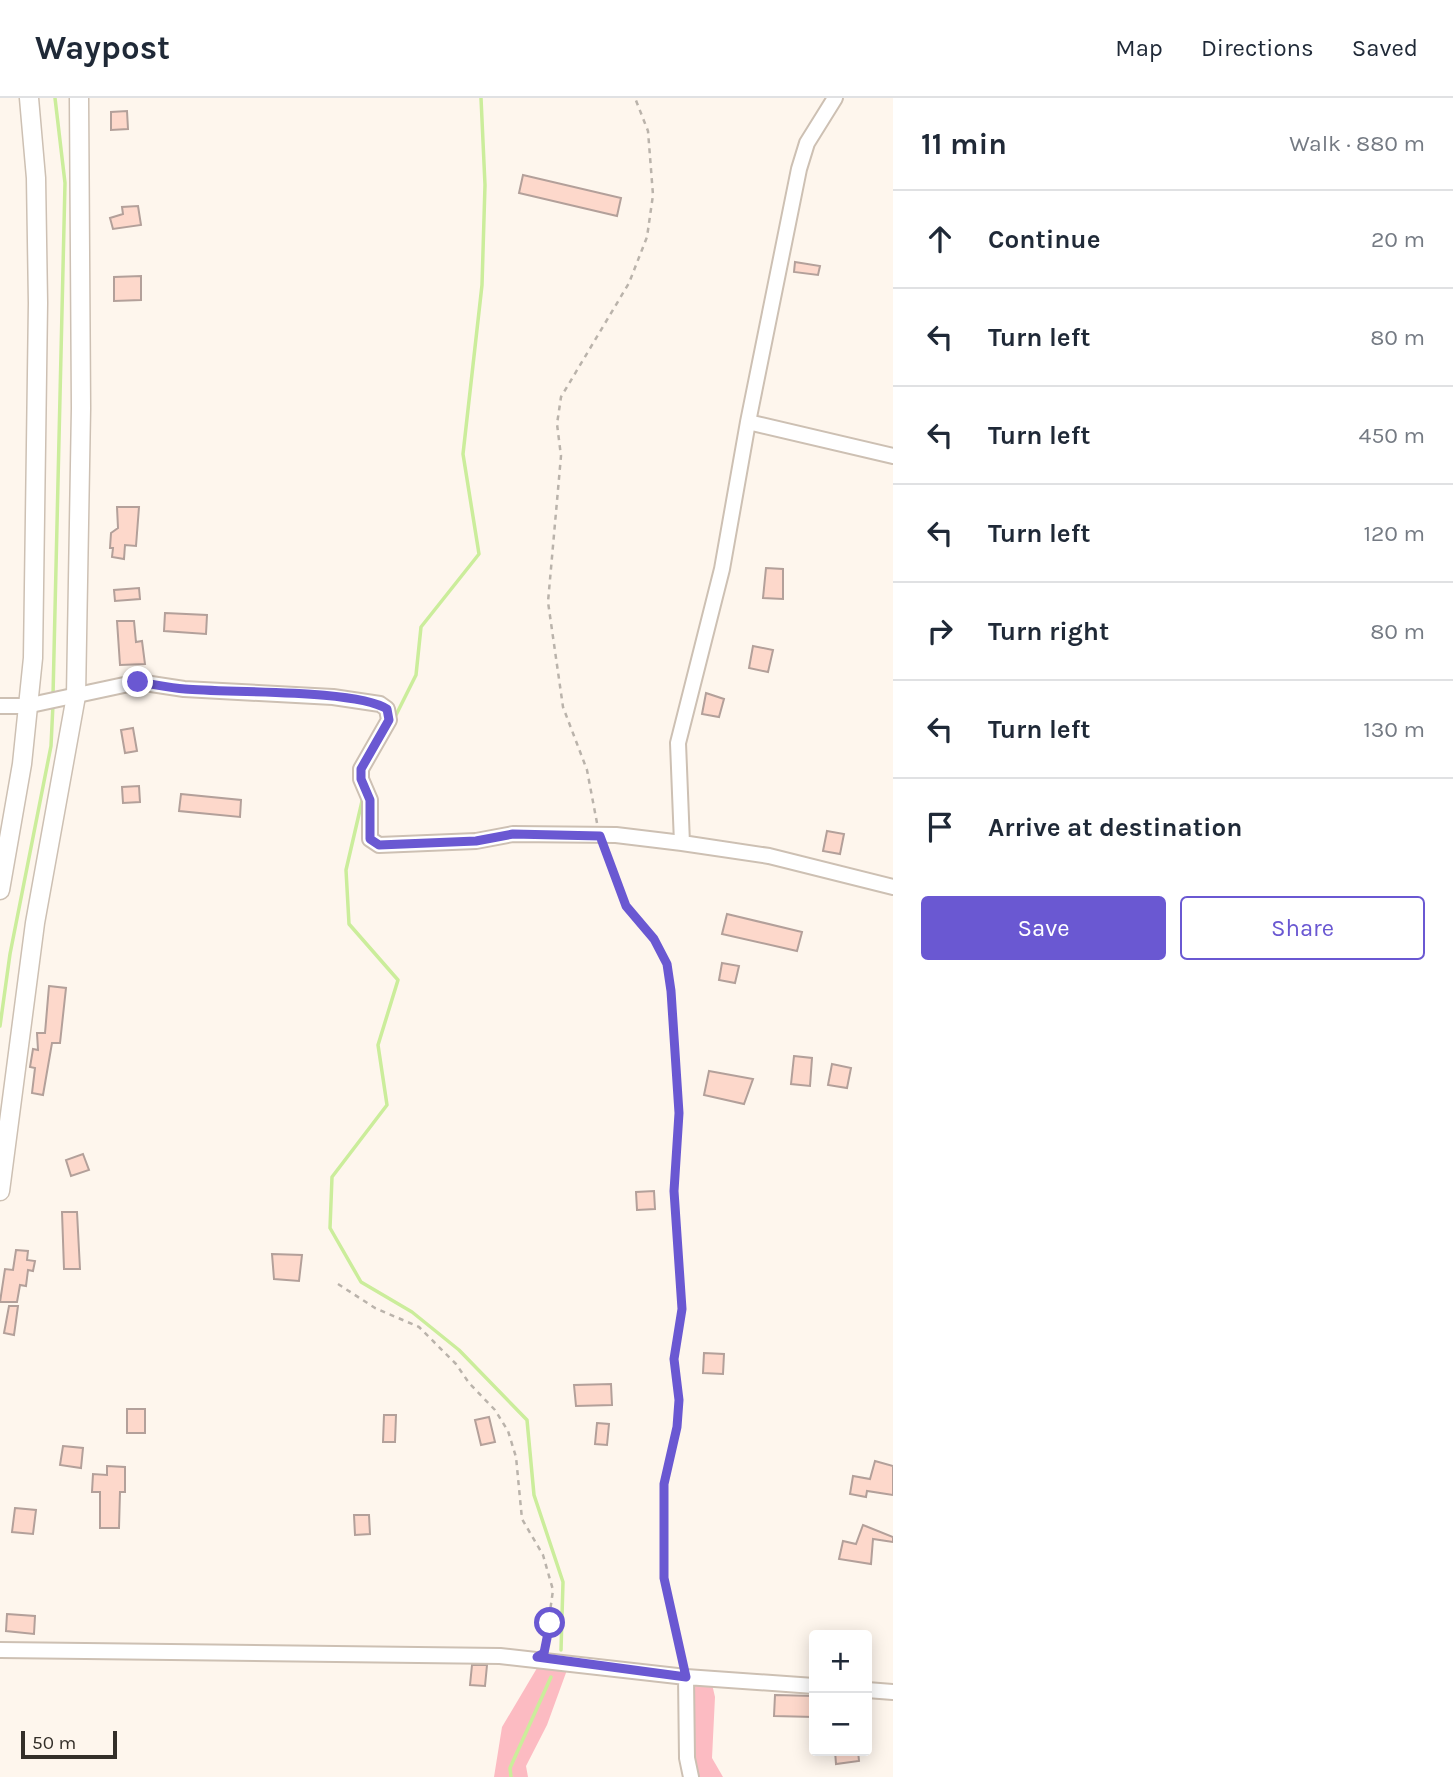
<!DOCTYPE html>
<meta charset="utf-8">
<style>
:root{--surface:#fff;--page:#f2f2f3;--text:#1f2937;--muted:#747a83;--line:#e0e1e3;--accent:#6a58d2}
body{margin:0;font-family:Karla,sans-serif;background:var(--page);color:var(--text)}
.controls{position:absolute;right:21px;bottom:21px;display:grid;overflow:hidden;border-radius:7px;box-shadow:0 4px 18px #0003}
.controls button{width:63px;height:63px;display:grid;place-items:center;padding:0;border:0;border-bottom:2px solid var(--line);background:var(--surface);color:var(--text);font:35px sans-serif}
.scale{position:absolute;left:21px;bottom:18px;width:96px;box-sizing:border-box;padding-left:7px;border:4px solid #342f29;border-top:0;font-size:19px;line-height:24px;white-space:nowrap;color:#342f29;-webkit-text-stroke:5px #fef6ed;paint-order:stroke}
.stop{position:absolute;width:21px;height:21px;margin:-16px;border:5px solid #6a58d2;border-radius:50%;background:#fff}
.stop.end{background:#6a58d2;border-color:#fff;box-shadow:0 2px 7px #0008}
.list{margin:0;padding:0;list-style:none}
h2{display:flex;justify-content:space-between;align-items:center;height:91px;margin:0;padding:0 28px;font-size:30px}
h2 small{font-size:23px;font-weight:400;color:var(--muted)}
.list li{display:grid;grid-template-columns:46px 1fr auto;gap:21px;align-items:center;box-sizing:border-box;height:98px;padding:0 28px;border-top:2px solid var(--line)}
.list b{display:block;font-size:26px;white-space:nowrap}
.list em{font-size:23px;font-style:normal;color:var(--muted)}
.actions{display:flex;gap:14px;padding:21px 28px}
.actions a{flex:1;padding:16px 0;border:2px solid var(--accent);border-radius:7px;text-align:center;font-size:24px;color:var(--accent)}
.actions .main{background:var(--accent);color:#fff}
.icon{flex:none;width:38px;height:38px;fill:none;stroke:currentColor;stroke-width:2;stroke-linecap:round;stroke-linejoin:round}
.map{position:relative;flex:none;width:893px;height:1679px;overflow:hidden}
header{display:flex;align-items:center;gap:42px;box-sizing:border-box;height:98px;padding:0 35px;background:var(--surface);border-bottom:2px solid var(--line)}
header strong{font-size:33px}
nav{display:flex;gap:38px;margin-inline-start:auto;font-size:24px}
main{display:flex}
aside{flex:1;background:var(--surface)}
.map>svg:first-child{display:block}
.grass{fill:#fcbbc2}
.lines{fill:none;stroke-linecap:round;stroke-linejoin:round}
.stream{stroke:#cbed9b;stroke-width:3.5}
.building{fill:#fdd8cb;stroke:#b3a09a;stroke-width:2}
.minor-casing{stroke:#cdc0b3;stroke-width:18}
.major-casing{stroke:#cdc0b3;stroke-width:21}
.path{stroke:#bab3ab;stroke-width:2.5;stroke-dasharray:5 5;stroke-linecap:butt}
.minor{stroke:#fff;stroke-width:14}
.major{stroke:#fff;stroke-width:18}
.route{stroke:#6a58d2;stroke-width:9}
</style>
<header>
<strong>Waypost</strong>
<nav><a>Map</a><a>Directions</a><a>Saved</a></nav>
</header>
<main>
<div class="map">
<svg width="893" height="1679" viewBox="0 0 893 1679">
<rect width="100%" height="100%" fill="#fef6ed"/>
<!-- grass -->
<path class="grass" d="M540,1565L567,1572L547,1627L526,1668L528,1679H494L502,1629Z
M691,1584L712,1586L715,1599L712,1660L723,1679H695Z"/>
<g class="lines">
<!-- stream -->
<path class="stream" d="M53,598L65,85L55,0
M394,621L416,577L421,529L479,456L463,356L482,187L485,87L481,0
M363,699L346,772L349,826L398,882L378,947L387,1007L332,1079L330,1130L361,1184L412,1214L459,1252L527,1322L534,1397L563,1484L561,1552
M0,928L10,856L51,648L53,606
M511,1679L510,1670L551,1579"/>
</g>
<!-- building -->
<path class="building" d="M127,13L128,31L111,32V14Z
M523,77L621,100L617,118L519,95Z
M138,108L141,127L113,131L110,120L123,116L122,109Z
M795,164L820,168L818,177L794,174Z
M141,178V202L114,203V179Z
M117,409H139L136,448L125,447L124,461L112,459L113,450H110L111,435L118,430Z
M766,470L783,471V501L763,500Z
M139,490L140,501L115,503L114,492Z
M165,515L207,517L206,536L164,533Z
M117,523H134L136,544L142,543L145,566L120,567Z
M753,548L773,552L768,574L749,570Z
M706,595L724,601L719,619L702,616Z
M133,630L137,653L125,655L121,632Z
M139,688L140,704L123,705L122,689Z
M181,696L241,702L240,719L179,713Z
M827,733L844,736L840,756L823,753Z
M727,816L802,834L797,853L722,836Z
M722,865L739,868L735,885L719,882Z
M49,888L66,890L60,945H52L43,997L32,995L35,970L30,969L33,951L38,952L37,935H45Z
M794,958L812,960L810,988L791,986Z
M832,966L851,970L847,990L828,987Z
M709,973L753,981L744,1006L704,997Z
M83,1056L89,1072L71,1078L66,1062Z
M654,1093L655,1111L637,1112L636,1094Z
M62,1114H77L80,1171H64Z
M16,1152L28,1153L27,1162L35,1163L33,1173L28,1172L26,1188L20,1187L17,1204H0L5,1171L13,1172Z
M272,1156L302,1157L299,1183L274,1181Z
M9,1208H18L14,1237L4,1235Z
M704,1255L724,1256L723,1276L703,1275Z
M611,1286L612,1307L576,1308L574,1287Z
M127,1311H145V1335H127Z
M384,1317H396L395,1344H383Z
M489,1319L495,1344L481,1347L475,1322Z
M597,1325L609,1326L607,1347L595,1346Z
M63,1348L83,1350L81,1370L60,1367Z
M875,1363L893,1368V1397L867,1393L866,1399L850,1396L853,1378L870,1381Z
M107,1368L125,1369V1394H120L119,1430H100V1394H92L93,1376L107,1377Z
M15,1410L36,1412L33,1436L12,1434Z
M354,1417H369L370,1436L355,1437Z
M863,1427L893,1439V1444L873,1441L871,1466L839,1461L843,1443L856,1446Z
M7,1516L35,1518L34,1536L6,1533Z
M472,1567H487L485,1588L470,1587Z
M775,1597L814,1598V1619L774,1618Z
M835,1653H858L859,1663L836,1666Z"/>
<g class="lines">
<!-- minor casing -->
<g class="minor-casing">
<path id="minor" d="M748,324L799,71L807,45L835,0
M0,608H26L138,584L184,591L333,599L380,606L387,611L389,622L361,671V681L370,702V741L379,747L476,743L513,736L616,737L682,745L678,645L722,471L748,324L893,358
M682,745L769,758L893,789
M0,1552L500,1558L686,1579L814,1588
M686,1579L687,1660L691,1679
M867,1592L893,1594"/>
</g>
<!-- major casing -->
<g class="major-casing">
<path id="major" d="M0,792L22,666L33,560L38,205L36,80L29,0
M0,1093L35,825L76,598L81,310L79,0"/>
</g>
<!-- path -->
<path class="path" d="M597,725L587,672L563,609L548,504L561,358L557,326L561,299L629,185L647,139L653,97L648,33L635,0
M604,748L626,808L655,841L667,866L671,893L679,1015L674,1093L682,1211L674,1261L679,1302L677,1329L664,1386V1480L683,1566
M338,1186L375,1210L419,1229L456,1266L469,1285L495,1312L508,1333L516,1359L522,1421L543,1457L553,1492L545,1550"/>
<!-- minor -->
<use href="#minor" class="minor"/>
<!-- major -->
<use href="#major" class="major"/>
</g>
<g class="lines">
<!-- route -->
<path class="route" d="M138,584C153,586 169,590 185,591C228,595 356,591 387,611L389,622L361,671V681L370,702V741L379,747L476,743L513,736L600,738L626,808L654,841L667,866L671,893L679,1015L674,1093L682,1211L674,1261L679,1302L677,1329L664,1386V1480L686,1579L537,1559L544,1555L550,1525"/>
</g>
</svg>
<div class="controls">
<button>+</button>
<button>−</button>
</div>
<div class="scale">50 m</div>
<div class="stop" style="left:550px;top:1525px"></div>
<div class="stop end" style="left:138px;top:584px"></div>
</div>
<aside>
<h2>11 min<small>Walk · 880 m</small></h2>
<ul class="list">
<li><svg class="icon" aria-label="ahead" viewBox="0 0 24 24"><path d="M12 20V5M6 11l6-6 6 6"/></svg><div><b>Continue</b></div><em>20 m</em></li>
<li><svg class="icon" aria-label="left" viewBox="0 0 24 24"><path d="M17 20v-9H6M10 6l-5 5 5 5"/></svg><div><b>Turn left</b></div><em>80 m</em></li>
<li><svg class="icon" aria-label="left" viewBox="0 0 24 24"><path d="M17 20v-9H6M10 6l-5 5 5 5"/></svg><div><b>Turn left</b></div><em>450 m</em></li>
<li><svg class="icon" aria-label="left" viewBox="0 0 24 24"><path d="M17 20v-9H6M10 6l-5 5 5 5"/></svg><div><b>Turn left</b></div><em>120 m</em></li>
<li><svg class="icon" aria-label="right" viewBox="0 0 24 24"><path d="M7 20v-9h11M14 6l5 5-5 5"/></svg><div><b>Turn right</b></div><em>80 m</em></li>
<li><svg class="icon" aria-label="left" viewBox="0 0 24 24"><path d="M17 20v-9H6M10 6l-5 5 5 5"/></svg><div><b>Turn left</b></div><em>130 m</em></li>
<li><svg class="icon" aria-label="arrive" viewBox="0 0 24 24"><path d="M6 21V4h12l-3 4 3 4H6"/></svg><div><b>Arrive at destination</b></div></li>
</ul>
<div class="actions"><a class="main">Save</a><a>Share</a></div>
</aside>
</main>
